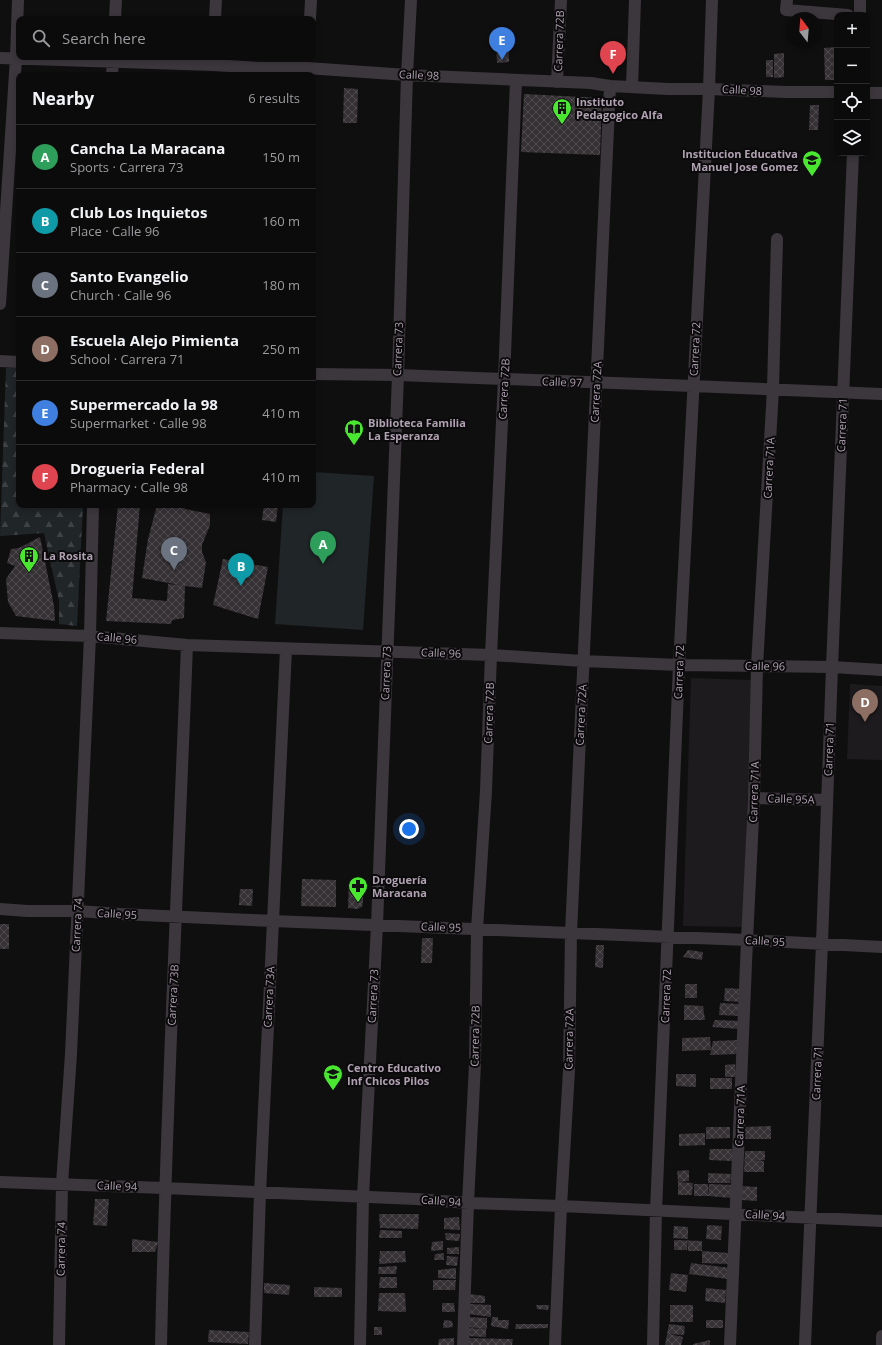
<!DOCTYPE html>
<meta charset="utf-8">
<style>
:root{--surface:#0c0b0c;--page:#1a191a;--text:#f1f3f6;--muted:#9a9b9d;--line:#2c2b2d;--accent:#8c9099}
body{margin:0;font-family:"Open Sans",sans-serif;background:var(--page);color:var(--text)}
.controls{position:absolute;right:12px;top:12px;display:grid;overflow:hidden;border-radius:8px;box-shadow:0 2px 6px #0003}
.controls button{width:36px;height:36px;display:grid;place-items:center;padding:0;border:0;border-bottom:1px solid var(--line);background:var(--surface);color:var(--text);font:20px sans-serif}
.compass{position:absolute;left:786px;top:12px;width:36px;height:36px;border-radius:50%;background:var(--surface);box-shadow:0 2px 6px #0003;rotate:344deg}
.you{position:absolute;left:409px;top:829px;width:14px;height:14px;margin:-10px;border:3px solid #fff;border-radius:50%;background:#1a73e8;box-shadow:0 0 0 6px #1a73e833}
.badge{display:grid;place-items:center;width:26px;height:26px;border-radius:50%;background:var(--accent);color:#fff;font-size:13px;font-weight:700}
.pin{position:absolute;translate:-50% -33px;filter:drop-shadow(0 1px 2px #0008)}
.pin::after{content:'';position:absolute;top:21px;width:14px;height:12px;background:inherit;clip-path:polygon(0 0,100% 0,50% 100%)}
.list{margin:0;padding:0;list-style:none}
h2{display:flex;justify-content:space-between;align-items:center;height:52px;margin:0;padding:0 16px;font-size:17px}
h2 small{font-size:13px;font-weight:400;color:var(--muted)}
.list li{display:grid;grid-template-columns:26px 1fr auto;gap:12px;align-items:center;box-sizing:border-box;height:64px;padding:0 16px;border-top:1px solid var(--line)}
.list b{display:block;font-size:15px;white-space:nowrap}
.list p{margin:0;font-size:13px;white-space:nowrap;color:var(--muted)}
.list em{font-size:13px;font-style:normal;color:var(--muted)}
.icon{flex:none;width:22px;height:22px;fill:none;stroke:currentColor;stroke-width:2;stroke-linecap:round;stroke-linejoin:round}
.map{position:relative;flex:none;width:882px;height:1345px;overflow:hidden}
.search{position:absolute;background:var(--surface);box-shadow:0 2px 6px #0003;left:16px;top:16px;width:300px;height:44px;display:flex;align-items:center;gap:10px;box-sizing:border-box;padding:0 14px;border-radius:8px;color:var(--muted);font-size:15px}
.panel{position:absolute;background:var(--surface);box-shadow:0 2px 6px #0003;left:16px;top:72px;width:300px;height:436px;border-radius:8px}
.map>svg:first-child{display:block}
.built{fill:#1d1b1d}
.forest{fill:url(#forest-firs)}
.park{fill:#202528}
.building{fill:url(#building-cross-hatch)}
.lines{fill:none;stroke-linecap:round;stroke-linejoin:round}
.minor{stroke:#3c373c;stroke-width:12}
.labels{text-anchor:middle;stroke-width:4;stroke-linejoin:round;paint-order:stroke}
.street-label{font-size:11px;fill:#afa1b1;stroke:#0b0a0b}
.poi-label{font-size:11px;font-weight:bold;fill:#afa1b1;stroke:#0b0a0b;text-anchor:start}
</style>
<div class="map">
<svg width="882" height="1345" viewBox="0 0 882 1345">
<defs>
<pattern id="forest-firs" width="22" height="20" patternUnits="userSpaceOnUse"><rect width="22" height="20" fill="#202528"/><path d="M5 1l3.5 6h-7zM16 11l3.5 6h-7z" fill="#3e4245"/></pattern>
<pattern id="building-cross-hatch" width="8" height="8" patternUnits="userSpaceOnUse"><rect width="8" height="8" fill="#353135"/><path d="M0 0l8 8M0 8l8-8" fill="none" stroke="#504c50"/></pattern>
</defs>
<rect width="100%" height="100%" fill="#100f10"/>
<!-- built -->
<path class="built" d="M691,678L752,680L743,927L683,926Z
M850,684L882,686V760L847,759Z"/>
<!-- forest -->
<path class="forest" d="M6,368H19V505H83L77,626L59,624V601L44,533L0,536Z"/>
<!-- park -->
<path class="park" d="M313,472L374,476L363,630L275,624L283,505H313Z"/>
<!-- building -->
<path class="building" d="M496,40H508L509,62L497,63Z
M837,47V80H825L824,48Z
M784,53V77L774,78V54Z
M766,60H773V77H766Z
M344,88L358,89L357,123H343Z
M524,94L602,98L600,155L521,152Z
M810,105H819L818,130H809Z
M118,505H140L132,598L167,601L168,584L179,585L142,578L148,539L157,505H184L185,509L210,514V525L202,545V552L206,562L202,588L185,586L184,618L172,620L171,624L106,621Z
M264,505H278L276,522L262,520Z
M40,537L54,606L55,621L16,616L8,602L6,579L15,566L7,563L11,549L19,548Z
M223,559L268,567L258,619L213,605Z
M302,879L336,880V907L301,906Z
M349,881L365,882L363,888V902L362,907L357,909L348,908Z
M240,889H253L252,906L239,905Z
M0,924H9V949H0Z
M422,938H433L432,963H421Z
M596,945H604L603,968L595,967Z
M688,950L703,952L702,960L683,957Z
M685,984H697V998H685Z
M725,988L743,989V1002L724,1001Z
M720,1003L741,1004V1016L719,1015Z
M684,1005L703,1006L705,1020H684Z
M715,1020L741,1021L740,1029L712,1027Z
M710,1037L711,1050L682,1051V1038Z
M738,1040V1054L710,1055L713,1041Z
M735,1064L736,1077H725V1065Z
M676,1074H696V1087L676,1086Z
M710,1078H732V1089H710Z
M771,1126V1139H744L743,1127Z
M706,1127H730V1138L706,1139Z
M705,1133V1145L679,1146V1134Z
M710,1149H733L732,1161L709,1160Z
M745,1151H765V1160H756L764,1161V1172H744Z
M689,1170V1181L678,1182L677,1171Z
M708,1173L731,1174L730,1183H708Z
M678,1182L693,1183L692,1195H678Z
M694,1184H708V1196H694Z
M709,1184L733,1185L732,1198L708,1196Z
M742,1186L757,1187V1201L742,1200Z
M95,1199H109L107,1226L93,1225Z
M379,1214H419L418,1229L380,1228Z
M459,1217L460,1230L444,1229V1218Z
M707,1225L722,1226L721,1240L706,1239Z
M674,1226L688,1227V1239L673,1238Z
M380,1230L402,1231V1238H379Z
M445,1233L460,1234L459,1241L446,1240Z
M132,1239L158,1242L155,1252H132Z
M674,1240L702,1241V1251H688V1241L687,1250H674Z
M443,1241V1250L431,1251L432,1242Z
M459,1247V1254H447V1248Z
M380,1251H405L406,1262L379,1264Z
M702,1251L729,1253L728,1264L702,1263Z
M444,1253V1260H434L435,1254Z
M447,1256L458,1257L457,1266L446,1265Z
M691,1263L730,1268L728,1279L689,1274Z
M397,1266L396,1274H378L379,1267Z
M456,1268V1279L438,1278V1270Z
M671,1273L688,1275L686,1292L669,1290Z
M380,1277H397V1288H379Z
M433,1280H456L455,1290H433Z
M264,1283L290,1285L289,1295L264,1293Z
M314,1287L342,1288V1297H314Z
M706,1288L726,1290L725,1303L705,1301Z
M379,1293H405L406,1312L378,1311Z
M469,1294L485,1296V1303H468Z
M442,1303H454L455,1312H442Z
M468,1304L491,1305V1317L468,1314Z
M536,1305H549L548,1310L537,1309Z
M670,1305H693V1322H670Z
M467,1317L487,1318V1329L467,1327Z
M492,1317H498V1320H509L508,1329L491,1326Z
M444,1320L452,1321L453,1327L443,1328Z
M706,1320H723V1328H706Z
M516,1324H548V1328L515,1329Z
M669,1324L685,1326L684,1335L669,1334L683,1337L681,1345H665Z
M374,1327H382V1335H374Z
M466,1328L486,1329V1337L466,1336Z
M209,1330L249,1332L248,1344L208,1342Z
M454,1338V1345H438L439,1339Z
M469,1338L513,1339L512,1345H469Z
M710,1340V1345H693V1344Z"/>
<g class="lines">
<!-- minor -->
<path class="minor" d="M787,0L786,10L848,15
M860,15V0
M115,19L116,0
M215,19L216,0
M310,19L311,0
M0,58L213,65L259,68H307L407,75L591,83L610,86L668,89H709L785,92H837
M112,75L113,57
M557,82L561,0
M632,87L635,0
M867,93H882
M0,304L16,58L18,0
M0,361L19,362
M313,374L398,375L693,386L882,394
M0,633L90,636L187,645L491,655L583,661L679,665L832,667L882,670
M754,798L827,800
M0,909L27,911H78L120,914L273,921L747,940L882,947
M0,1182L164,1188L416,1199L468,1203L561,1206L882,1221
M59,1345L62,1184L71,1054L90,636L93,505
M161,1345C166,1111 178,878 187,645
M255,1345L260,1193L286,649
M360,1345L363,1197L377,925L398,375L407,75L411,0
M463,1345L468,1203L475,1064L477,929L486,791L491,655L504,379L516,80
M555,1345L561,1206L569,1070L571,933L610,86
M653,1345L656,1211L679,665L709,89L712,0
M730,1345L747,940L754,798L757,666L773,389L777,239
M805,1345L822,943L832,667L853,153
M882,1345V1336"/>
</g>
<!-- icons -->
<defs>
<g id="building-pin" transform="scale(1)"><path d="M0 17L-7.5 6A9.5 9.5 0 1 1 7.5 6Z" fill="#49e730" stroke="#0b0a0b"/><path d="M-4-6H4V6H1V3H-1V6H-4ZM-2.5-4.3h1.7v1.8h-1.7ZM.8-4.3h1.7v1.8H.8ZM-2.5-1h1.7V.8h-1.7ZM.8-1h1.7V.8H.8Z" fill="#111"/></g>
<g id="school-pin" transform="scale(1)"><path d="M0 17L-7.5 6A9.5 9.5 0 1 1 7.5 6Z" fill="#49e730" stroke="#0b0a0b"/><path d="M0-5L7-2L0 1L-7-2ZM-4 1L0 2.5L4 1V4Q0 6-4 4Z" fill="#111"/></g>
<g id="library-pin" transform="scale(1)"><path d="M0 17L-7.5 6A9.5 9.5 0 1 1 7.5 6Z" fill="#49e730" stroke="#0b0a0b"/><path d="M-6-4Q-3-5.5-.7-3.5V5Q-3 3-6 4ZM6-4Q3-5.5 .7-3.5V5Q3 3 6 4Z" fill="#111"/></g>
<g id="pharmacy-pin" transform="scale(1)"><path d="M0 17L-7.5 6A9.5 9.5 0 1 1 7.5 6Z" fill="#49e730" stroke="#0b0a0b"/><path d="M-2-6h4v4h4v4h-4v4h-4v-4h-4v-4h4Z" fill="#111"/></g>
</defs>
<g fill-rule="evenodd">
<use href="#building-pin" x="562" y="108"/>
<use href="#school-pin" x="812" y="160"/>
<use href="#library-pin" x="354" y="429"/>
<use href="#building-pin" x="29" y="556"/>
<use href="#pharmacy-pin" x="358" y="886"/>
<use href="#school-pin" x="333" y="1074"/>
</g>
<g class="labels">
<!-- street labels -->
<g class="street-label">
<text transform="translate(559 41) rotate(-88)" y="4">Carrera 72B</text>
<text transform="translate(419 75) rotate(2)" y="4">Calle 98</text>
<text transform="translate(742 90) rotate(3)" y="4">Calle 98</text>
<text transform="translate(398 349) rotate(-88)" y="4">Carrera 73</text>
<text transform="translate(695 349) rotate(-87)" y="4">Carrera 72</text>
<text transform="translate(562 382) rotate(2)" y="4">Calle 97</text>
<text transform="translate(504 389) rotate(-87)" y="4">Carrera 72B</text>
<text transform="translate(596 392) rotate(-87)" y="4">Carrera 72A</text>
<text transform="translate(842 425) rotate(-88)" y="4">Carrera 71</text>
<text transform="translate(769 468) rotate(-87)" y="4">Carrera 71A</text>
<text transform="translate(117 638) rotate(5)" y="4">Calle 96</text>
<text transform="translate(441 653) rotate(2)" y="4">Calle 96</text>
<text transform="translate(765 666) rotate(1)" y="4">Calle 96</text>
<text transform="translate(679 672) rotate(-88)" y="4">Carrera 72</text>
<text transform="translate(386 673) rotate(-88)" y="4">Carrera 73</text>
<text transform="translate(489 713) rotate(-88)" y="4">Carrera 72B</text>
<text transform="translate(581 715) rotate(-87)" y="4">Carrera 72A</text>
<text transform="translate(829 749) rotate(-88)" y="4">Carrera 71</text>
<text transform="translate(754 792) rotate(-88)" y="4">Carrera 71A</text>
<text transform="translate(791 799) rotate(2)" y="4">Calle 95A</text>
<text transform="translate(117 914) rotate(3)" y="4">Calle 95</text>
<text transform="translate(77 925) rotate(-87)" y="4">Carrera 74</text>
<text transform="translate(441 927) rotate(2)" y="4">Calle 95</text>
<text transform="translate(765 941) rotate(3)" y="4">Calle 95</text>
<text transform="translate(173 995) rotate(-87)" y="4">Carrera 73B</text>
<text transform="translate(373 996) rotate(-87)" y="4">Carrera 73</text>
<text transform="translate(666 996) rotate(-88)" y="4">Carrera 72</text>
<text transform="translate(269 997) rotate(-87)" y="4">Carrera 73A</text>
<text transform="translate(475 1036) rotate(-89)" y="4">Carrera 72B</text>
<text transform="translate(569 1039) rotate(-89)" y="4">Carrera 72A</text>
<text transform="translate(817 1073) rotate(-88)" y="4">Carrera 71</text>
<text transform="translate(740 1116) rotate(-88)" y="4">Carrera 71A</text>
<text transform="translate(117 1186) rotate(2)" y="4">Calle 94</text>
<text transform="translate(441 1201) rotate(4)" y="4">Calle 94</text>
<text transform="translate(765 1215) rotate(3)" y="4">Calle 94</text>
<text transform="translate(61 1249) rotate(-89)" y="4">Carrera 74</text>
</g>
<!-- poi labels -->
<g class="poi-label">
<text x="576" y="106">Instituto<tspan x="576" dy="13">Pedagogico Alfa</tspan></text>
<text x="798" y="158" text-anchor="end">Institucion Educativa<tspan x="798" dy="13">Manuel Jose Gomez</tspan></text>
<text x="368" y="427">Biblioteca Familia<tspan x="368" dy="13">La Esperanza</tspan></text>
<text x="43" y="560">La Rosita</text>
<text x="372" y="884">Droguería<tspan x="372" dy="13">Maracana</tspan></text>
<text x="347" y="1072">Centro Educativo<tspan x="347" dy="13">Inf Chicos Pilos</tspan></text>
</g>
</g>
</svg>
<div class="controls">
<button>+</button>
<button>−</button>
<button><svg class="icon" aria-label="locate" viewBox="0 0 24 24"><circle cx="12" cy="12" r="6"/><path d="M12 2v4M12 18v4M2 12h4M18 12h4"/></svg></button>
<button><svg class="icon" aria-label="layers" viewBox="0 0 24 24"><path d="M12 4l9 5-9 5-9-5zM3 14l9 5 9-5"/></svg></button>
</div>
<svg class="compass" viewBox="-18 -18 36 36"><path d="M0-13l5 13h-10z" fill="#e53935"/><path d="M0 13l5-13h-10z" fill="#9a9b9d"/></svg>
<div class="you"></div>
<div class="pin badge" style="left:323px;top:564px;background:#2e9e5b">A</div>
<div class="pin badge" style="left:241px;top:586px;background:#0f9aa8">B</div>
<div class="pin badge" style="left:174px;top:570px;background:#6b7280">C</div>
<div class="pin badge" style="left:865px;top:722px;background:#8d6e63">D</div>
<div class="pin badge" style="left:502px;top:60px;background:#3f7fe0">E</div>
<div class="pin badge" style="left:613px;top:74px;background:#e0444e">F</div>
<div class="search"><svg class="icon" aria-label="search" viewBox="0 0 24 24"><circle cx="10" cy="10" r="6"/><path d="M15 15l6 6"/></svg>Search here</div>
<section class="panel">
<h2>Nearby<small>6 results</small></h2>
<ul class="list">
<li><span class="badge" style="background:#2e9e5b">A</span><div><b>Cancha La Maracana</b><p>Sports · Carrera 73</p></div><em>150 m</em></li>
<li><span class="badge" style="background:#0f9aa8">B</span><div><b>Club Los Inquietos</b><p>Place · Calle 96</p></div><em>160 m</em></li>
<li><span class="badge" style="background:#6b7280">C</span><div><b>Santo Evangelio</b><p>Church · Calle 96</p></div><em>180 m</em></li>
<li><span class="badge" style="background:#8d6e63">D</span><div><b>Escuela Alejo Pimienta</b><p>School · Carrera 71</p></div><em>250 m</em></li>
<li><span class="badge" style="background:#3f7fe0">E</span><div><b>Supermercado la 98</b><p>Supermarket · Calle 98</p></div><em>410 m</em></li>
<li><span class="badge" style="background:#e0444e">F</span><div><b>Drogueria Federal</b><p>Pharmacy · Calle 98</p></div><em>410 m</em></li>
</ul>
</section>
</div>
